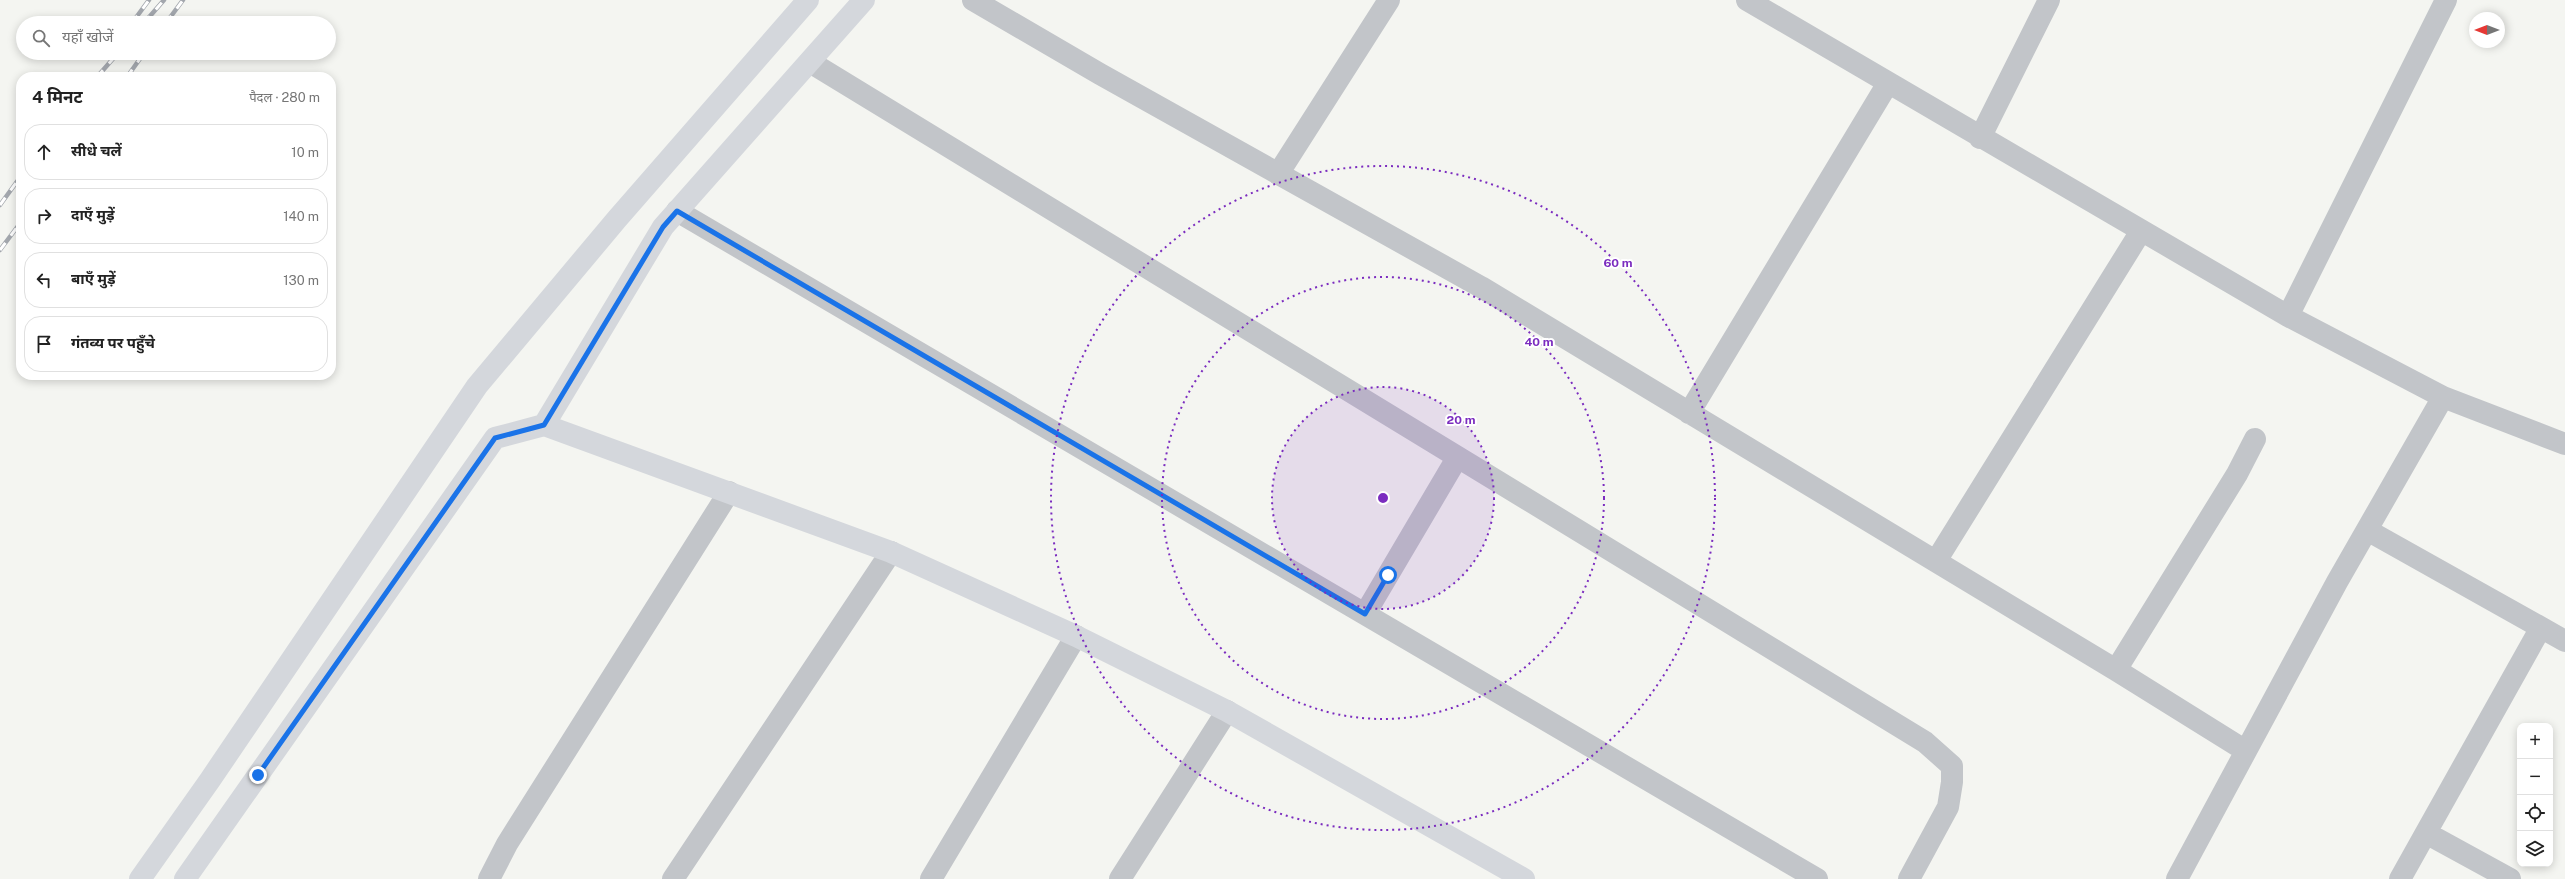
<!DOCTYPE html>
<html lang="hi">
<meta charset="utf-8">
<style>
:root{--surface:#fff;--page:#f2f2f2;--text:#222;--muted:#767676;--line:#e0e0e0}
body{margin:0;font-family:"Public Sans","Noto Sans Devanagari",sans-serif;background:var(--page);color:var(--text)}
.controls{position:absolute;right:12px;bottom:12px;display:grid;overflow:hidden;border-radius:8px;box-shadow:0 2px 10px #0003}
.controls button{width:36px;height:36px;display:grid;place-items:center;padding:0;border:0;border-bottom:1px solid var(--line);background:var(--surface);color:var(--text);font:20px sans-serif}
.compass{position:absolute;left:2469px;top:12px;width:36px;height:36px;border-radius:50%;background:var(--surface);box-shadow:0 2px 10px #0003;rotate:270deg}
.stop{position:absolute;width:12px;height:12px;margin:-9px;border:3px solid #1a73e8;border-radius:50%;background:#fff}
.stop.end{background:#1a73e8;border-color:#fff;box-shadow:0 1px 4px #0008}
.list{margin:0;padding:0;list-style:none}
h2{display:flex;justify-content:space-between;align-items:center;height:52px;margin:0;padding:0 16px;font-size:17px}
h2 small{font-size:13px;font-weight:400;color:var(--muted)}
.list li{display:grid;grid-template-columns:26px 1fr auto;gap:12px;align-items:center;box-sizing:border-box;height:56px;margin:0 8px 8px;padding:0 8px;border:1px solid var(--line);border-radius:16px}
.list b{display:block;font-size:15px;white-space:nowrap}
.list em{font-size:13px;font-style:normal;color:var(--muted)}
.icon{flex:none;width:22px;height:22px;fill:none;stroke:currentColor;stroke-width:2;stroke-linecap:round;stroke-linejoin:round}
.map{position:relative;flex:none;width:2565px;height:879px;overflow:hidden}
.search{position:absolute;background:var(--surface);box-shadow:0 2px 10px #0003;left:16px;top:16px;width:320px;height:44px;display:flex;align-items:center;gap:10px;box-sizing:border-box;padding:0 14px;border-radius:22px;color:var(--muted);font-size:15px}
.panel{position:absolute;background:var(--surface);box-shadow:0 2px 10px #0003;left:16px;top:72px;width:320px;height:308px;border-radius:16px}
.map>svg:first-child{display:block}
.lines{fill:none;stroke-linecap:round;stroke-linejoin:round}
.street{stroke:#c2c5c9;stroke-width:22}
.secondary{stroke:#d4d7dc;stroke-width:22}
.rail-casing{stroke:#a3a7ad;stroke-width:4.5}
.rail{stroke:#fff;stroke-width:3;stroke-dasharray:9;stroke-linecap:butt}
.route{stroke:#1a73e8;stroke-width:5}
.ring{fill:none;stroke:#7b2cbf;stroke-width:2;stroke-dasharray:2 4}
.centre{fill:#7b2cbf;stroke:#fff;stroke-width:2}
.ring-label{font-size:12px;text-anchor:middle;font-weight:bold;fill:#7b2cbf;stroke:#fff;stroke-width:4;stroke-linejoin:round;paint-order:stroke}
</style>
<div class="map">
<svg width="2565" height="879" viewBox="0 0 2565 879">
<rect width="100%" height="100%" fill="#f4f5f1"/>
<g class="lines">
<!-- street -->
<path class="street" d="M973,0L1100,74L1481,287L2116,670L2246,751
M1747,0L2288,316L2443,397L2565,444
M810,62L1925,742L1952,766V782L1948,807L1909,879
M1980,138L2049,0
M1278,174L1389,0
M677,211L1817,879
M2288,316L2446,0
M1689,413L1888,83
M2367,530L2565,641
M1936,561L2141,231
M1365,614L1457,458
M2116,670L2237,474L2255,439
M2426,833L2510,879
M489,879L507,844L729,492
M673,879L891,552
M931,879L1076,636
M1120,879L1227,711
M2177,879L2337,582L2443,397
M2400,879L2540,629"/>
<!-- secondary -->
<path class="secondary" d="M544,425L891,552L1076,636L1227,711L1524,879
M140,879L210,780L477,386L617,219L808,0
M185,879L495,438L544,425L663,227L864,0"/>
<!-- rail casing -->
<g class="rail-casing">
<path id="rail" d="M132,23L149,0
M144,23L164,0
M166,23L183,0
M97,77L118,53
M127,77L144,53
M0,205L21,176
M0,250L21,222"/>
</g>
<!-- rail -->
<use href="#rail" class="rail"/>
</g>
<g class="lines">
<!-- route -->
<path class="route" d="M258,775L495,438L544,425L663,227L677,211L1365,614L1388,575"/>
</g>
<!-- distance rings -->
<circle cx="1383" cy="498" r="111" fill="#7b2cbf" fill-opacity=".12"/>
<g class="ring">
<circle cx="1383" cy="498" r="111"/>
<circle cx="1383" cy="498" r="221"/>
<circle cx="1383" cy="498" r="332"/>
</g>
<circle cx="1383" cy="498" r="6" class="centre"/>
<g class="ring-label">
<text x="1618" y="267">60 m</text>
<text x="1539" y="346">40 m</text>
<text x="1461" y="424">20 m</text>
</g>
</svg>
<div class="controls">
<button>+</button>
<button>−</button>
<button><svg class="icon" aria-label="locate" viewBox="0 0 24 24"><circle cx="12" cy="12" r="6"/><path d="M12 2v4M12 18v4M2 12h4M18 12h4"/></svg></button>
<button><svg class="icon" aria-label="layers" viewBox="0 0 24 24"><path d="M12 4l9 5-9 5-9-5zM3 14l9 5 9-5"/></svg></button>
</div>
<svg class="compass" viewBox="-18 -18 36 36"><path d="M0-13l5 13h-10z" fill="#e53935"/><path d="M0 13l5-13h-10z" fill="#767676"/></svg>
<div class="stop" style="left:1388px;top:575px"></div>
<div class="stop end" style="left:258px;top:775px"></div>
<div class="search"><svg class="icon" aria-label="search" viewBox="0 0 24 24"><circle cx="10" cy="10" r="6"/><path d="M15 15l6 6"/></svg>यहाँ खोजें</div>
<section class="panel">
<h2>4 मिनट<small>पैदल · 280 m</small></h2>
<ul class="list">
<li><svg class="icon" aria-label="ahead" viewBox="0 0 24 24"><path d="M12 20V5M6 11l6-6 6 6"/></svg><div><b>सीधे चलें</b></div><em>10 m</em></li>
<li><svg class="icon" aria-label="right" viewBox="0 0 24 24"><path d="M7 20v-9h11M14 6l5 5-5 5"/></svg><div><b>दाएँ मुड़ें</b></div><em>140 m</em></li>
<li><svg class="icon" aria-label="left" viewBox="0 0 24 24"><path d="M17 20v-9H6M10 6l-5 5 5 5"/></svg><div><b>बाएँ मुड़ें</b></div><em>130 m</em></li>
<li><svg class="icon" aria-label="arrive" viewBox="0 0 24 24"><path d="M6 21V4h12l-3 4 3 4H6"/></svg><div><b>गंतव्य पर पहुँचे</b></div></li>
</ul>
</section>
</div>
